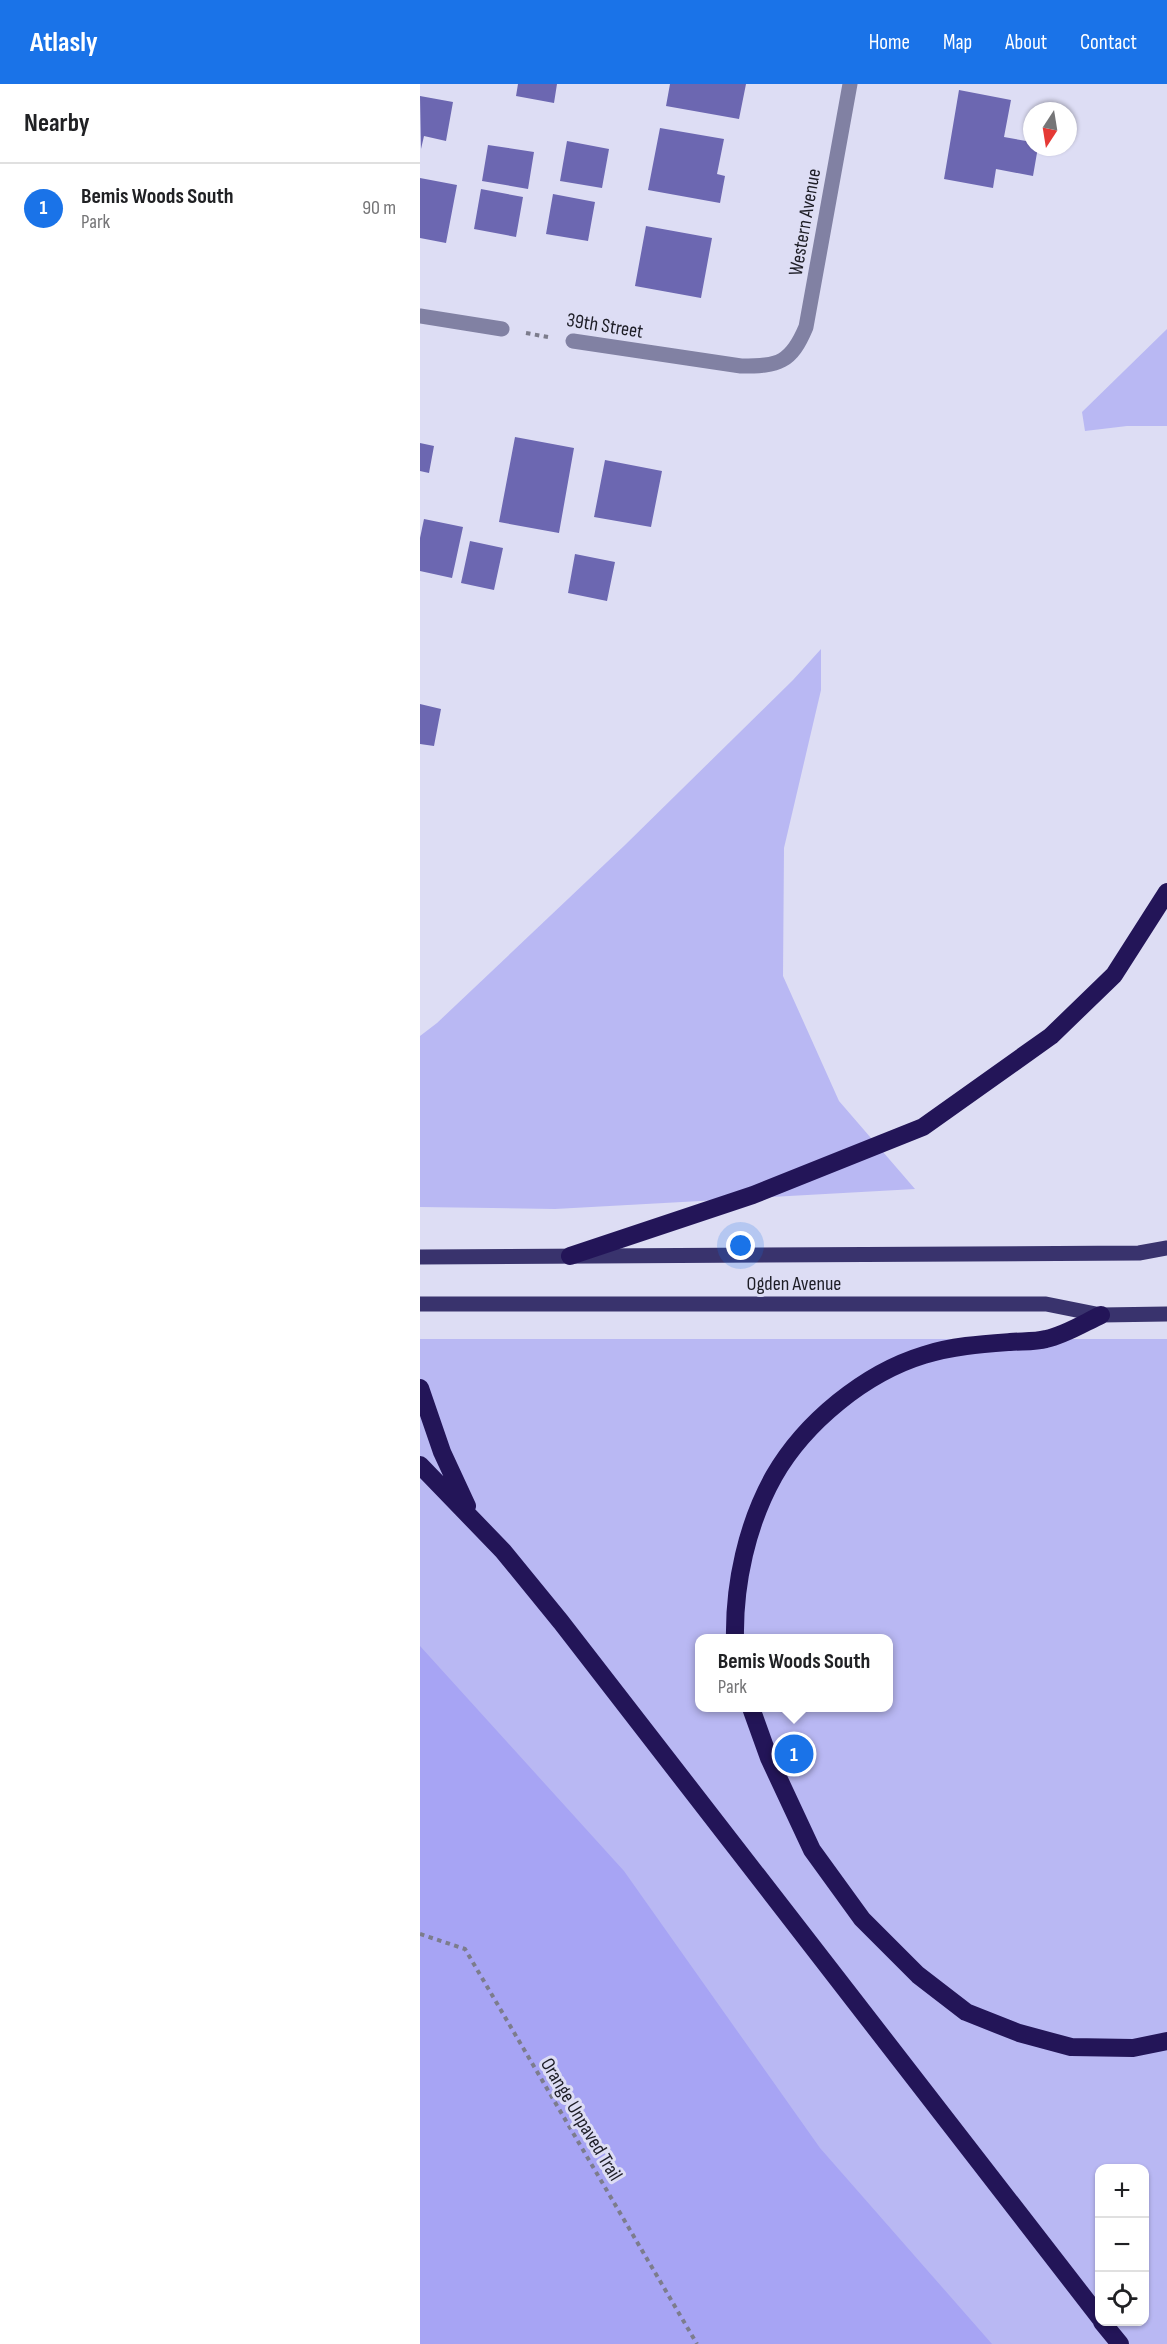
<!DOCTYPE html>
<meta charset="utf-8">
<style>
:root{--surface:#fff;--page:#f6f6f6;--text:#202124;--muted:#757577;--line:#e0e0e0;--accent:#1a73e8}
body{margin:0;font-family:"Sofia Sans Condensed",sans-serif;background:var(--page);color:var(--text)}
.controls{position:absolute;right:18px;bottom:18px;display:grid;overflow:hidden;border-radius:12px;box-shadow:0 2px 4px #0004}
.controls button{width:54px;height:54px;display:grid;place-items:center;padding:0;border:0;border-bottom:2px solid var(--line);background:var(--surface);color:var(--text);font:30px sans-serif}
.compass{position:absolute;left:603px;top:18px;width:54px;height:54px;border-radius:50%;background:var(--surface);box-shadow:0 2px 4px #0004;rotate:192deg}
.you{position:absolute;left:321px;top:1162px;width:21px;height:21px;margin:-15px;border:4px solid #fff;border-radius:50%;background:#1a73e8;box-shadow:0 0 0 9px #1a73e833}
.badge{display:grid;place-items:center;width:39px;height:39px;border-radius:50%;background:var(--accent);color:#fff;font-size:20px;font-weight:700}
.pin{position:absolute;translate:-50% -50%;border:3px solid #fff;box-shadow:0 2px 6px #0006}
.popup{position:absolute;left:275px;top:1550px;width:198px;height:78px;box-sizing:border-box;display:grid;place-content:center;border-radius:12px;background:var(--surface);filter:drop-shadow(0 2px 4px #0005);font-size:20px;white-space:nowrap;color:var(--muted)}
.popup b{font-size:22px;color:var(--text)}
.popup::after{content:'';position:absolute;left:50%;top:100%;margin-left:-12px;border:12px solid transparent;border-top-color:var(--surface)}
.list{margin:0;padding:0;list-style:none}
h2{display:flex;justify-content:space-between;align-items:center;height:78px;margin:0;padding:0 24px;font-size:26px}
h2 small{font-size:20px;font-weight:400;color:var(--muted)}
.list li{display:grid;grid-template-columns:39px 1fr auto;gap:18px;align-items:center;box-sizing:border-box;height:90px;padding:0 24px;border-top:2px solid var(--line)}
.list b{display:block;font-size:22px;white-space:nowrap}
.list p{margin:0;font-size:20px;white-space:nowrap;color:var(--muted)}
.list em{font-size:20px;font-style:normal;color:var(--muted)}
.icon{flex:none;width:33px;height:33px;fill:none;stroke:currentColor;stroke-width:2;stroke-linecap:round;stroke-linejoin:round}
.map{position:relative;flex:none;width:747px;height:2260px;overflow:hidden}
header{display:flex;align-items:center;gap:36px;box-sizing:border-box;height:84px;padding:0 30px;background:var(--accent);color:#fff}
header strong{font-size:28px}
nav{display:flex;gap:33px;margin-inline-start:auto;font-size:21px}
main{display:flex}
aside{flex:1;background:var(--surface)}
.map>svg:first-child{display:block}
.green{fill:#b9b8f3;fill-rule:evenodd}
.forest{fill:#a7a4f4}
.building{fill:#6c67b1}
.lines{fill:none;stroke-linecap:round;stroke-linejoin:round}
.path{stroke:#7c7c8c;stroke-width:4;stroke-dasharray:4.5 4.5;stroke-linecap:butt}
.minor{stroke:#8181a3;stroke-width:15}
.major{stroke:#39336d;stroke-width:15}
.highway{stroke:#231558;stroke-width:18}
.labels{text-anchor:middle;stroke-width:6;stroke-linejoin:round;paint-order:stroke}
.street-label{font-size:20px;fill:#1d1d26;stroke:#ddddf4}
</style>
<header>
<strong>Atlasly</strong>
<nav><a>Home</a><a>Map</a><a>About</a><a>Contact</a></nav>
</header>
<main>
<aside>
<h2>Nearby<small></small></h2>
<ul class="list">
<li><span class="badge">1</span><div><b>Bemis Woods South</b><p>Park</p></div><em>90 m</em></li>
</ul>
</aside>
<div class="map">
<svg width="747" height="2260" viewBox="0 0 747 2260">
<rect width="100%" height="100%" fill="#ddddf4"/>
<!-- green -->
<path class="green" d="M747,245V342H707L665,347L662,328Z
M401,565V606L364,764L363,892L419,1017L495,1105L135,1125L0,1123V952L17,939L205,761L373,596Z
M0,1255H747V2260H0ZM280,1554H469V1624H280ZM680,2084H724V2238H680Z"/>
<!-- forest -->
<path class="forest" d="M0,1562L204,1787L400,2064L572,2260H0Z"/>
<!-- building -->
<path class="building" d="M98,0H137L134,19L96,12Z
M250,0H326L319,35L246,22Z
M539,6L591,16L584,53L612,58V63H618L613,92L576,85L573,104L524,95Z
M0,12L33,18L26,57L4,52L1,65Z
M240,44L304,55L297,90L305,92L300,119L228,106Z
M147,57L189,65L182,104L140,97Z
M68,61L114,68L108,105L62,97Z
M0,94L37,101L26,159L0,154Z
M61,105L103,113L96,153L54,145Z
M133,110L175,118L168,157L126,150Z
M226,142L292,154L281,214L215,202Z
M95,353L154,364L139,449L79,438Z
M0,359L14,362L9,389L0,387Z
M185,376L242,387L231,443L174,433Z
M4,435L43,443L32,494L0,487V454Z
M50,457L83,464L74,506L41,499Z
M155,470L195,478L187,517L148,509Z
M0,620L21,625L14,662L0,660Z"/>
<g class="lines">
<!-- path -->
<path class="path" d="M106,249L128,253
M0,1850L45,1865L277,2260"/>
<!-- minor -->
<path class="minor" d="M0,232L82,245
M153,257L321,282C359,282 371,279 386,243L430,0"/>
<!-- major -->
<path class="major" d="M0,1173L719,1169L747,1164
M0,1220H626L681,1231L747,1230"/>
<!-- highway -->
<path class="highway" d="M150,1172L333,1111L503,1043L631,952L694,891L747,808
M0,1304L22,1368L47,1422
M0,1381L83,1467L141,1538L680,2234
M315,1554C314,1500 327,1440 354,1392C385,1338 445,1289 504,1271C532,1262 562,1260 590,1258C602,1257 615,1258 626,1255C645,1251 664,1239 681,1231
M331,1624L349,1674L392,1766L442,1835L498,1891L546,1928L599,1949L651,1963L713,1964L747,1957
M682,2238L700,2260"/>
</g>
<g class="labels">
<!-- street labels -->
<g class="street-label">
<text transform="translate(384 138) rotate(-80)" y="7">Western Avenue</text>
<text transform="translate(185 241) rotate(9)" y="7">39th Street</text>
<text x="374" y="1206">Ogden Avenue</text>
<text transform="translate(162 2035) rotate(59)" y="7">Orange Unpaved Trail</text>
</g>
</g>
</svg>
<div class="controls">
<button>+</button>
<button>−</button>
<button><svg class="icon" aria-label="locate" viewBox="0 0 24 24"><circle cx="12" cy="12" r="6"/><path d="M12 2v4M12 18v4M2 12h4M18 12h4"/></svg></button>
</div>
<svg class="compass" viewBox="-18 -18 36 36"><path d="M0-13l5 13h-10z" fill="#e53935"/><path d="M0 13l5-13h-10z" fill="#757577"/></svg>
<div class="you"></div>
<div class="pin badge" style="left:374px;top:1670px">1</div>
<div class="popup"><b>Bemis Woods South</b>Park</div>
</div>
</main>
